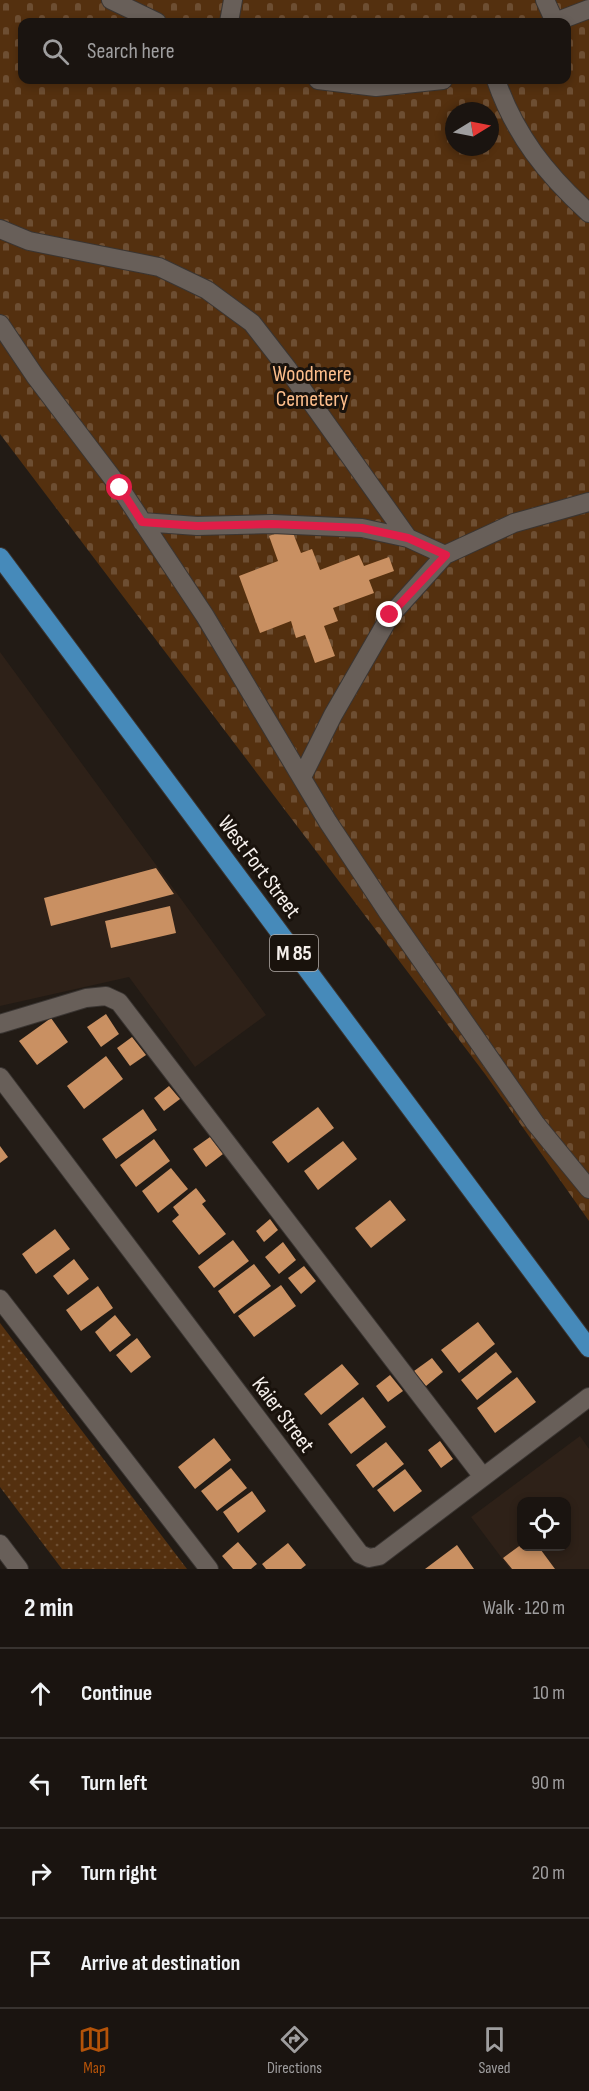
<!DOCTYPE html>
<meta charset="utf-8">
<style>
:root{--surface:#1a1410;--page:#27211e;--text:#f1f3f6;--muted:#9f9e9f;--line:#383330;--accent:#b45309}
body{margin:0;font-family:"Sofia Sans Condensed",sans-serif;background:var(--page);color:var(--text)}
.controls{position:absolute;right:18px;bottom:18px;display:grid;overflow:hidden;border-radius:12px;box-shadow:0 3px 9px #0003}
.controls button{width:54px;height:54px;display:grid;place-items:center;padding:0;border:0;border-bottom:2px solid var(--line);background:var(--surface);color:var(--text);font:30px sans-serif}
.compass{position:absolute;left:445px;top:102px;width:54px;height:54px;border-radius:50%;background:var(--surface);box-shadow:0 3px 9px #0003;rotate:80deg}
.stop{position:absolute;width:18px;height:18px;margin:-14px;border:4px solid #e11d48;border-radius:50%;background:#fff}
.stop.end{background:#e11d48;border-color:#fff;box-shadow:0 2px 6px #0008}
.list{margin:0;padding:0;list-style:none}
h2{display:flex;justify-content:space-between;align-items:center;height:78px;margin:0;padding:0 24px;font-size:26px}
h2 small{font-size:20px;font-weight:400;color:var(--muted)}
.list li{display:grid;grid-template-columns:39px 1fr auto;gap:18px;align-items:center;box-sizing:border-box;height:90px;padding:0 24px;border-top:2px solid var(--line)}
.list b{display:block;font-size:22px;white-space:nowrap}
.list em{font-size:20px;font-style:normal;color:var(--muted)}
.icon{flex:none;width:33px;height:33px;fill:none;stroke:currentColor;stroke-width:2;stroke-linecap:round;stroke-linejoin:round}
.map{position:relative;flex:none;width:589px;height:1569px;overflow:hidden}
.search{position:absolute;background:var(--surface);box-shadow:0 3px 9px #0003;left:18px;right:18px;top:18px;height:66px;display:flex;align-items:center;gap:15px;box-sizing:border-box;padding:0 21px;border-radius:12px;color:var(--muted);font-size:22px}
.sheet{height:438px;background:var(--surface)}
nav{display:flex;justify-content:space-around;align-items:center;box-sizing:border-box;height:84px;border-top:2px solid var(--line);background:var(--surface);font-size:16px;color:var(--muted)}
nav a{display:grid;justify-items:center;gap:3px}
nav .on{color:var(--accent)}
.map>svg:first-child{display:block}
.built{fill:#2e2118;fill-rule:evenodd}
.grass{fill:url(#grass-dots)}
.cemetery{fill:url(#cemetery-stones);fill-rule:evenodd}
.building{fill:#c99062}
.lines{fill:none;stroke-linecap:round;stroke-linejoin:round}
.minor-casing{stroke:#3a3532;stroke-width:20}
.major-casing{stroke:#3a3532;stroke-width:20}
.minor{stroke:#685f59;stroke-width:18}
.major{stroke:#468aba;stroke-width:18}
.route{stroke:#e11d48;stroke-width:8}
.labels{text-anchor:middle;stroke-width:6;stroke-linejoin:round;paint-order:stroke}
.shield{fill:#19120c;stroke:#b4ada9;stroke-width:1.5}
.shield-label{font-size:21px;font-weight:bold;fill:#f6f0ec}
.park-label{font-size:22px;fill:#fdbe8c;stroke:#19120c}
.street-label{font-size:22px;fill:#f6f0ec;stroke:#19120c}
</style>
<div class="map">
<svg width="589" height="1569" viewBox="0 0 589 1569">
<defs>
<pattern id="grass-dots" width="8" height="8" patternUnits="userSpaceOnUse" patternTransform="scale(1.5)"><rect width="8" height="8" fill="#54300f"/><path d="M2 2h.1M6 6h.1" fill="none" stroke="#6d4e32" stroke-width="1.8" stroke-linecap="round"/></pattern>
<pattern id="cemetery-stones" width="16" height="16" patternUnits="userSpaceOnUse" patternTransform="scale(1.5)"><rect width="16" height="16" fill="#54300f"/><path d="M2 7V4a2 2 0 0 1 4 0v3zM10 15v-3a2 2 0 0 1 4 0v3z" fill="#6d4e32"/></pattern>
</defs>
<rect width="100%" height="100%" fill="#221b15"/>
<!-- built -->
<path class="built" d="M0,652L266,1015L195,1067L129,977L0,1006Z
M580,1436L589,1449V1569H510L471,1517ZM522,1502H566V1546H522Z"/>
<!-- grass -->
<path class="grass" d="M0,1323L187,1569H62L0,1487Z"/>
<!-- cemetery -->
<path class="cemetery" d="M0,0H589V1221L485,1074L0,434ZM22,22H566V80H22ZM454,111H490V147H454Z"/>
<!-- building -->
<path class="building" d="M291,528L301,553L312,549L320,570L359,555L364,566L389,557L394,571L369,580L374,593L333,608L338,621L324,626L335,656L315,663L305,635L296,638L291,621L260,633L239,576L278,561L269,536Z
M156,868L174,894L51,926L44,898Z
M170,906L176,933L111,948L105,921Z
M106,1014L119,1034L101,1047L87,1027Z
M51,1018L68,1042L37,1065L19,1041Z
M132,1037L146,1055L130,1066L117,1048Z
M106,1056L123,1079L84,1109L67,1086Z
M169,1086L180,1099L164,1111L154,1098Z
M318,1107L334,1128L288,1163L272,1142Z
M143,1109L157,1130L116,1159L102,1139Z
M210,1137L223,1154L206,1167L193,1149Z
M154,1139L170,1161L136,1187L120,1165Z
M343,1141L357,1159L318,1190L304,1171Z
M0,1146L8,1157L0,1163Z
M171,1168L188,1189L158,1213L142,1191Z
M196,1188L206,1201L202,1204L226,1234L199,1255L172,1221L179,1215L173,1207Z
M390,1200L406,1220L371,1248L355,1228Z
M270,1219L278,1230L264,1242L256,1231Z
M55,1229L70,1249L36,1274L22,1254Z
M233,1240L249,1261L214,1288L198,1267Z
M283,1242L296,1260L279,1274L265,1257Z
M74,1259L89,1279L68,1295L53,1276Z
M254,1264L271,1286L234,1314L218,1291Z
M304,1266L316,1281L301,1294L288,1278Z
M281,1285L296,1306L254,1337L238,1316Z
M98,1286L113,1308L81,1331L66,1310Z
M115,1315L131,1335L110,1352L95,1332Z
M478,1322L495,1344L459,1373L441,1350Z
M137,1338L151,1357L131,1373L116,1355Z
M496,1352L512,1372L477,1400L461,1380Z
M432,1358L443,1372L426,1386L414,1371Z
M342,1364L359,1384L321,1415L304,1394Z
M390,1375L403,1391L388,1402L376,1386Z
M517,1377L536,1402L495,1433L477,1408Z
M363,1397L386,1427L351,1454L328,1424Z
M214,1438L231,1460L195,1489L178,1467Z
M440,1441L453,1459L441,1468L428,1450Z
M386,1442L404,1464L373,1488L356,1465Z
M231,1468L247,1488L217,1511L201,1491Z
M405,1469L422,1491L394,1512L377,1490Z
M252,1491L266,1511L238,1533L223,1512Z
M238,1542L257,1564L251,1569H233L222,1556Z
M288,1543L306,1565L301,1569H266L262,1564Z
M522,1544V1546H538L555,1569H512L503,1558Z
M457,1545L474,1569H425Z"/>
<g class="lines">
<!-- minor casing -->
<g class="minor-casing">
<path id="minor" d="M111,0L157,22
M545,0L555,22L589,9
M229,22L233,0
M318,80L376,87L443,80
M496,80C515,135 546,174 589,213
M0,229L29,241L159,267L207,290L252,323L287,368L408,538L445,555
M0,324L35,376L120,488L205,616L328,822L387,911L535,1123L589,1189
M142,522L197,526L272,524L362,528L408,538
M302,777L333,715L390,616L445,555L514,523L589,502
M0,1024L86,998L106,996L119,1002L483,1477
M0,1077L360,1554L369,1558L379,1556L589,1397
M0,1299L209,1569
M0,1544L19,1569"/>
</g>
<!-- major casing -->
<g class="major-casing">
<path id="major" d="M0,557L589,1348"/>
</g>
<!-- minor -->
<use href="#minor" class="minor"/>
<!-- major -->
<use href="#major" class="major"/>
</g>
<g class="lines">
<!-- route -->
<path class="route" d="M120,488L142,522L197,526L272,524L362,528L408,538L446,555L390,615"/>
</g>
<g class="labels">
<!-- shield labels -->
<rect class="shield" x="270" y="935" width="48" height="36" rx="4.5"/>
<g class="shield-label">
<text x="294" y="960">M 85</text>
</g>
<!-- park labels -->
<g class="park-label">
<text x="312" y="381">Woodmere<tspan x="312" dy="25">Cemetery</tspan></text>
</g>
<!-- street labels -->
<g class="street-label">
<text transform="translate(260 866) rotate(53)" y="8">West Fort Street</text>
<text transform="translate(284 1414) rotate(53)" y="8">Kaier Street</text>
</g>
</g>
</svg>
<div class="controls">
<button><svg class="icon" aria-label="locate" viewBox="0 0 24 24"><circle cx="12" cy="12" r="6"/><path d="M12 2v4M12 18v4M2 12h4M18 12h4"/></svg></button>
</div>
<svg class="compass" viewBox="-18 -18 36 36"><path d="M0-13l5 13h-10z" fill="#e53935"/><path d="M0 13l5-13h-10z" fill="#9f9e9f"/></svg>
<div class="stop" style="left:120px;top:488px"></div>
<div class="stop end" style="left:390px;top:615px"></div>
<div class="search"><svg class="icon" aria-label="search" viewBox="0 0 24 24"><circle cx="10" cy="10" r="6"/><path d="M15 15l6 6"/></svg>Search here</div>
</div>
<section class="sheet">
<h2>2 min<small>Walk · 120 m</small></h2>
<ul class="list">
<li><svg class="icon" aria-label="ahead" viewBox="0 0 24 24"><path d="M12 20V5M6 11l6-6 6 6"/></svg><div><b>Continue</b></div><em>10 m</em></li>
<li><svg class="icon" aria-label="left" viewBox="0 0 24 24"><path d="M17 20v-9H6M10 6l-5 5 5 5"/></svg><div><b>Turn left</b></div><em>90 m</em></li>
<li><svg class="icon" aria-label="right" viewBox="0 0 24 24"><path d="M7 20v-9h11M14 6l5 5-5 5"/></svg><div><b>Turn right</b></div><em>20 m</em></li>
<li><svg class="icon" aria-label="arrive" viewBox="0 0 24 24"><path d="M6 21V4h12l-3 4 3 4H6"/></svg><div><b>Arrive at destination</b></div></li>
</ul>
</section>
<nav>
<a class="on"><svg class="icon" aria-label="map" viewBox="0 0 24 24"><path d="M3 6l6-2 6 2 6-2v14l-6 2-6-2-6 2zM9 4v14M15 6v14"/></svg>Map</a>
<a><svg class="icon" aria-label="directions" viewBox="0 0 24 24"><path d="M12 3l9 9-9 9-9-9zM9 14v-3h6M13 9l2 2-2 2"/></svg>Directions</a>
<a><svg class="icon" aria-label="saved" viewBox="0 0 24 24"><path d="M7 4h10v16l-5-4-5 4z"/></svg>Saved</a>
</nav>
